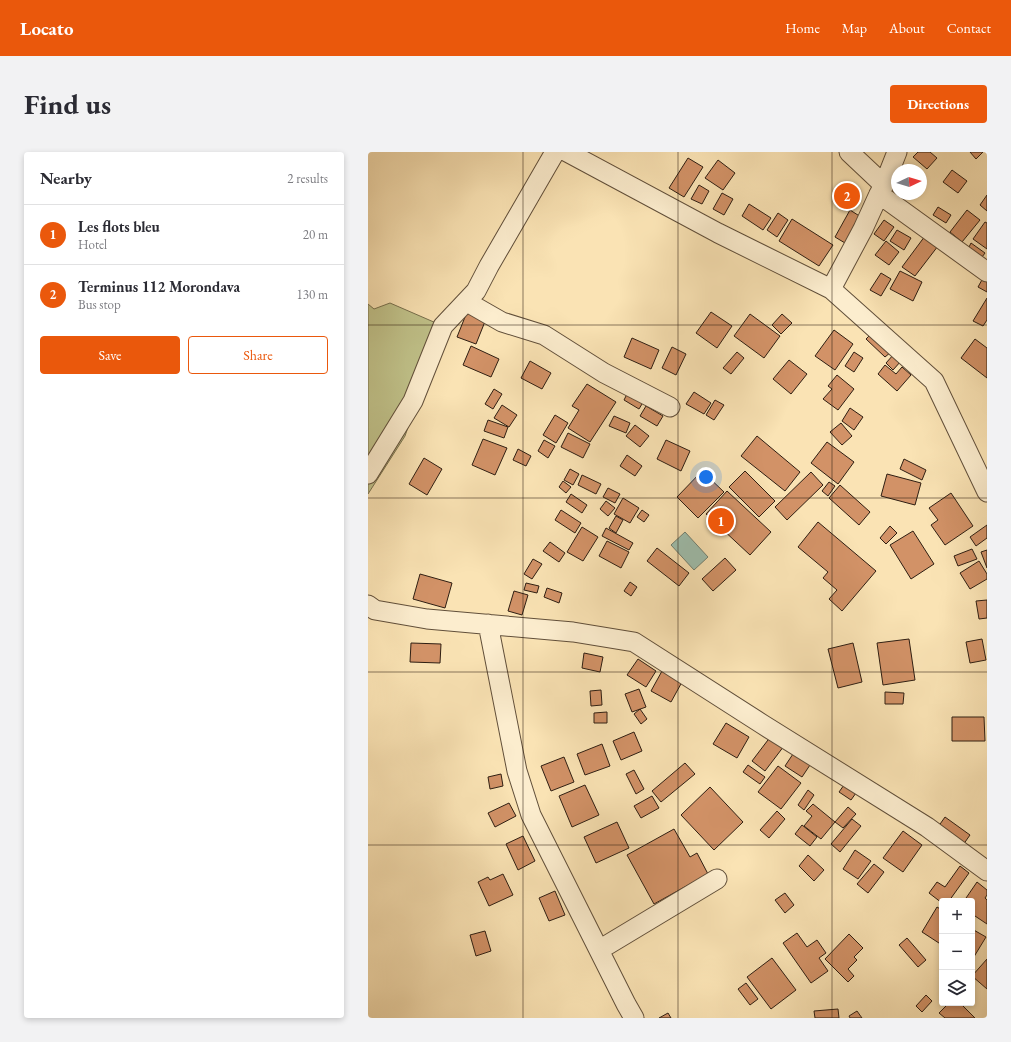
<!DOCTYPE html>
<meta charset="utf-8">
<style>
:root{--surface:#fff;--page:#f2f2f3;--text:#2b2b33;--muted:#7c7c81;--line:#e1e1e2;--accent:#ea580c}
body{margin:0;font-family:"EB Garamond",serif;background:var(--page);color:var(--text)}
.controls{position:absolute;right:12px;bottom:12px;display:grid;overflow:hidden;border-radius:4px;box-shadow:0 2px 6px #0003}
.controls button{width:36px;height:36px;display:grid;place-items:center;padding:0;border:0;border-bottom:1px solid var(--line);background:var(--surface);color:var(--text);font:20px sans-serif}
.compass{position:absolute;left:523px;top:12px;width:36px;height:36px;border-radius:50%;background:var(--surface);box-shadow:0 2px 6px #0003;rotate:86deg}
.you{position:absolute;left:338px;top:325px;width:14px;height:14px;margin:-10px;border:3px solid #fff;border-radius:50%;background:#1a73e8;box-shadow:0 0 0 6px #1a73e833}
.badge{display:grid;place-items:center;width:26px;height:26px;border-radius:50%;background:var(--accent);color:#fff;font-size:13px;font-weight:700}
.pin{position:absolute;translate:-50% -50%;border:2px solid #fff;box-shadow:0 1px 4px #0006}
.list{margin:0;padding:0;list-style:none}
h2{display:flex;justify-content:space-between;align-items:center;height:52px;margin:0;padding:0 16px;font-size:17px}
h2 small{font-size:13px;font-weight:400;color:var(--muted)}
.list li{display:grid;grid-template-columns:26px 1fr auto;gap:12px;align-items:center;box-sizing:border-box;height:60px;padding:0 16px;border-top:1px solid var(--line)}
.list b{display:block;font-size:15px;white-space:nowrap}
.list p{margin:0;font-size:13px;white-space:nowrap;color:var(--muted)}
.list em{font-size:13px;font-style:normal;color:var(--muted)}
.actions{display:flex;gap:8px;padding:12px 16px}
.actions a{flex:1;padding:9px 0;border:1px solid var(--accent);border-radius:4px;text-align:center;font-size:14px;color:var(--accent)}
.actions .main{background:var(--accent);color:#fff}
.icon{flex:none;width:22px;height:22px;fill:none;stroke:currentColor;stroke-width:2;stroke-linecap:round;stroke-linejoin:round}
.map{position:relative;flex:none;width:619px;height:866px;overflow:hidden;border-radius:4px}
header{display:flex;align-items:center;gap:24px;box-sizing:border-box;height:56px;padding:0 20px;background:var(--accent);color:#fff}
header strong{font-size:19px}
nav{display:flex;gap:22px;margin-inline-start:auto;font-size:14px}
.intro{display:flex;align-items:center;justify-content:space-between;box-sizing:border-box;height:96px;padding:0 24px}
h1{margin:0;font-size:28px}
.button{padding:10px 18px;border-radius:4px;background:var(--accent);color:#fff;font-size:14px;font-weight:700}
main{display:flex;gap:24px;padding:0 24px}
aside{flex:1;background:var(--surface);border-radius:4px;box-shadow:0 2px 6px #0003}
.map>svg:first-child{display:block}
.green{fill:#c1c38b;stroke:#78704e}
.water{fill:#9ebead;stroke:#717e6f}
.building{fill:#d29267;stroke:#2e1e12}
.lines{fill:none;stroke-linecap:round;stroke-linejoin:round}
.minor-casing{stroke:#614f3a;stroke-width:21}
.minor{stroke:#fcedce;stroke-width:19}
.grid{fill:none;stroke:#2e1e12;stroke-width:1;stroke-opacity:0.55}
</style>
<header>
<strong>Locato</strong>
<nav><a>Home</a><a>Map</a><a>About</a><a>Contact</a></nav>
</header>
<div class="intro"><h1>Find us</h1><a class="button">Directions</a></div>
<main>
<aside>
<h2>Nearby<small>2 results</small></h2>
<ul class="list">
<li><span class="badge">1</span><div><b>Les flots bleu</b><p>Hotel</p></div><em>20 m</em></li>
<li><span class="badge">2</span><div><b>Terminus 112 Morondava</b><p>Bus stop</p></div><em>130 m</em></li>
</ul>
<div class="actions"><a class="main">Save</a><a>Share</a></div>
</aside>
<div class="map">
<svg width="619" height="866" viewBox="0 0 619 866">
<rect width="100%" height="100%" fill="#fae3b4"/>
<filter id="stains"><feTurbulence type="fractalNoise" baseFrequency=".005" numOctaves="4"/><feColorMatrix values="0 0 0 0 .2 0 0 0 0 .09 0 0 0 0 .02 0 0 0 .5 -.17"/></filter>
<radialGradient id="worn" r=".72"><stop offset=".6" stop-color="#630" stop-opacity="0"/><stop offset="1" stop-color="#630" stop-opacity=".3"/></radialGradient>
<!-- green -->
<path class="green" d="M22,151L75,174L37,284L0,342V152L6,157Z"/>
<!-- water -->
<path class="water" d="M317,380L340,405L326,418L303,393Z"/>
<!-- building -->
<path class="building" d="M550,0H562L569,6L559,17L545,5Z
M602,0H615L608,7Z
M320,6L335,15L316,45L301,36Z
M350,8L367,21L355,38L337,26Z
M584,18L599,29L590,41L575,30Z
M331,33L341,39L334,52L323,47Z
M354,41L365,47L356,63L345,57Z
M619,43V59L612,53Z
M381,52L403,66L395,78L374,64Z
M570,55L583,63L578,71L565,63Z
M482,58L493,65L477,91L467,85Z
M599,58L612,68L594,90L582,80Z
M410,61L420,68L409,85L399,78Z
M424,67L465,93L451,114L411,89Z
M516,68L526,75L516,89L506,82Z
M617,70L619,71V97L605,87Z
M529,78L543,86L536,98L522,89Z
M557,84L570,94L547,124L534,115Z
M518,89L531,100L521,113L507,103Z
M603,91L617,101L611,109L598,101Z
M532,119L554,130L545,149L522,137Z
M513,121L523,127L513,144L502,138Z
M615,126L619,128V140L610,135Z
M619,146V168L615,174L605,169Z
M99,160L118,167L108,192L89,185Z
M343,160L364,174L349,196L328,181Z
M382,162L412,184L396,206L366,184Z
M414,162L424,171L413,182L404,173Z
M466,178L485,192L467,218L447,204Z
M504,181L523,200L517,205L498,187Z
M264,186L291,198L283,217L256,205Z
M607,187L619,196V226L593,206Z
M103,194L131,207L123,225L95,213Z
M304,195L318,202L308,223L294,216Z
M369,200L376,206L363,222L355,216Z
M486,200L495,206L486,220L477,214Z
M526,202L533,209L525,218L518,211Z
M421,208L439,222L423,242L405,227Z
M162,209L183,221L174,237L153,226Z
M517,213L528,222L534,215L543,223L529,239L510,222Z
M469,223L486,237L470,258L455,247L464,237L460,234Z
M219,232L248,250L222,290L200,276L211,258L204,254Z
M126,237L134,242L125,257L117,252Z
M261,238L277,247L271,257L256,248Z
M326,240L343,251L336,262L318,252Z
M347,248L356,253L346,268L338,263Z
M134,253L149,263L141,275L126,266Z
M278,254L295,264L289,274L272,264Z
M482,256L495,265L486,278L474,269Z
M187,263L200,271L188,291L175,283Z
M246,264L262,271L258,281L241,274Z
M120,268L140,275L136,286L116,279Z
M473,271L484,284L474,293L462,280Z
M267,273L281,284L272,295L258,284Z
M200,281L222,292L215,306L193,295Z
M389,284L432,320L417,339L373,304Z
M115,287L139,296L127,323L104,313Z
M176,288L187,294L180,306L170,299Z
M298,288L322,299L313,319L289,307Z
M459,290L486,310L470,332L443,311Z
M150,297L163,304L158,314L145,308Z
M259,303L274,314L267,324L252,314Z
M56,306L74,317L59,343L41,332Z
M536,307L558,318L554,328L532,317Z
M202,317L211,322L205,333L196,328Z
M334,319L356,340L330,366L309,345Z
M377,319L407,349L391,365L361,335Z
M443,320L455,333L419,368L407,355Z
M519,322L553,331L547,353L513,344Z
M214,323L233,332L228,342L210,333Z
M195,329L203,335L198,341L191,335Z
M461,330L467,334L460,344L454,339Z
M472,333L502,360L491,373L461,346Z
M240,336L252,342L247,351L235,345Z
M359,339L403,380L382,403L338,362Z
M583,341L605,374L577,393L563,373L570,368L561,356Z
M203,342L219,353L214,361L198,350Z
M255,346L271,356L262,371L246,362Z
M238,349L247,356L240,364L232,357Z
M193,358L213,371L207,381L187,368Z
M274,358L281,363L276,370L269,365Z
M248,364L255,368L248,381L241,376Z
M450,370L508,419L474,459L461,447L469,438L455,426L460,420L430,395Z
M619,373V386L608,394L602,385Z
M522,374L529,381L518,392L512,386Z
M214,375L230,385L215,409L199,400Z
M238,376L265,391L261,398L234,384Z
M545,379L566,412L543,427L522,393Z
M239,389L261,400L253,416L231,404Z
M182,390L197,401L191,410L175,399Z
M289,396L321,421L311,434L279,409Z
M604,397L609,407L590,414L586,404Z
M619,398V416L613,400Z
M357,406L368,418L345,439L334,427Z
M165,407L174,412L164,427L156,422Z
M611,409L619,422V427L602,437L592,421Z
M52,422L84,431L77,456L45,447Z
M262,430L269,435L263,444L256,439Z
M158,431L171,434L169,441L156,438Z
M179,436L194,441L191,451L176,445Z
M146,439L160,443L154,463L140,459Z
M619,448V466L611,467L608,449Z
M541,487L547,528L515,533L509,491Z
M614,487L618,508L602,511L598,490Z
M43,491L73,492L72,511L42,510Z
M485,491L494,530L470,536L460,497Z
M216,501L235,505L232,520L214,516Z
M270,507L288,519L278,535L259,523Z
M294,519L314,530L303,550L283,539Z
M271,537L278,555L264,560L257,542Z
M233,538L234,553L223,554L222,539Z
M517,540L536,541L535,552H517Z
M272,557L279,567L273,572L266,562Z
M239,560V571H226V561Z
M584,565H616L617,589H584Z
M358,571L381,585L369,606L345,592Z
M266,580L274,599L253,608L245,589Z
M403,584L416,594L397,619L384,609Z
M234,592L242,614L217,623L209,602Z
M427,599L444,610L434,625L417,614Z
M196,605L206,630L183,639L173,614Z
M317,611L327,622L293,650L284,639Z
M380,613L397,625L392,632L375,620Z
M410,614L433,631L413,657L390,640Z
M266,618L276,637L268,642L258,622Z
M133,622L135,634L122,637L120,625Z
M217,633L231,663L204,675L191,644Z
M476,633L488,641L483,648L471,640Z
M342,635L375,670L346,698L313,663Z
M440,638L446,643L436,658L430,653Z
M284,644L291,656L273,666L266,654Z
M141,651L148,664L127,675L120,661Z
M445,652L467,670L453,687L436,674L444,664L438,659Z
M480,655L488,662L475,676L467,670Z
M409,659L417,667L401,686L392,678Z
M577,665L602,683L595,693L570,675Z
M484,667L493,674L472,700L463,692Z
M249,670L261,696L228,711L216,685Z
M434,673L449,685L442,694L427,682Z
M306,677L322,705L329,701L340,722L286,752L259,703Z
M535,679L554,693L535,720L515,706Z
M155,684L167,709L150,718L138,692Z
M487,698L503,709L490,727L475,717Z
M440,703L456,718L446,729L431,714Z
M506,712L516,720L500,741L489,732Z
M592,714L601,721L581,749H574V751L561,741L569,730L577,735Z
M135,722L145,743L121,754L110,730L120,725L122,728Z
M609,730L619,738V743L617,746L619,748V772L604,762V749H596Z
M187,739L197,763L181,769L171,746Z
M417,741L426,753L417,761L407,748Z
M569,755L574,758V793L554,780Z
M604,777L618,785L604,808Z
M117,779L123,799L108,804L102,783Z
M429,781L439,795L449,788L458,801L451,806L460,819L443,831L415,791Z
M481,782L495,796L486,805L489,808L480,817L486,824L480,830L457,807Z
M539,786L558,808L550,815L531,793Z
M404,806L428,838L403,857L379,825Z
M619,807V837L604,824Z
M378,831L390,847L382,853L370,837Z
M558,843L564,849L554,860L548,854Z
M581,851H592L607,866H577L571,861Z
M470,857L471,866H447L446,859Z
M489,859L494,866H482L481,864Z
M300,861L303,866H291Z"/>
<g class="lines">
<!-- minor casing -->
<g class="minor-casing">
<path id="minor" d="M199,0L350,81L463,137
M481,0L516,33
M529,0L516,33L511,42L495,77L463,137L566,229L619,340
M511,42L619,120
M99,150L134,170L176,183L236,221L302,255
M0,322L45,249L75,174L108,139L121,114L187,0
M0,453L7,458L59,467L205,480L266,490L394,572L559,675L619,719
M120,472L149,619L163,663L258,852L266,866
M231,798L349,727"/>
</g>
<!-- minor -->
<use href="#minor" class="minor"/>
</g>
<!-- grid -->
<path class="grid" d="M155,0V866M310,0V866M464,0V866M0,173H619M0,346H619M0,520H619M0,693H619"/>
<rect width="100%" height="100%" filter="url(#stains)"/>
<rect width="100%" height="100%" fill="url(#worn)"/>
</svg>
<div class="controls">
<button>+</button>
<button>−</button>
<button><svg class="icon" aria-label="layers" viewBox="0 0 24 24"><path d="M12 4l9 5-9 5-9-5zM3 14l9 5 9-5"/></svg></button>
</div>
<svg class="compass" viewBox="-18 -18 36 36"><path d="M0-13l5 13h-10z" fill="#e53935"/><path d="M0 13l5-13h-10z" fill="#7c7c81"/></svg>
<div class="you"></div>
<div class="pin badge" style="left:353px;top:369px">1</div>
<div class="pin badge" style="left:479px;top:44px">2</div>
</div>
</main>
